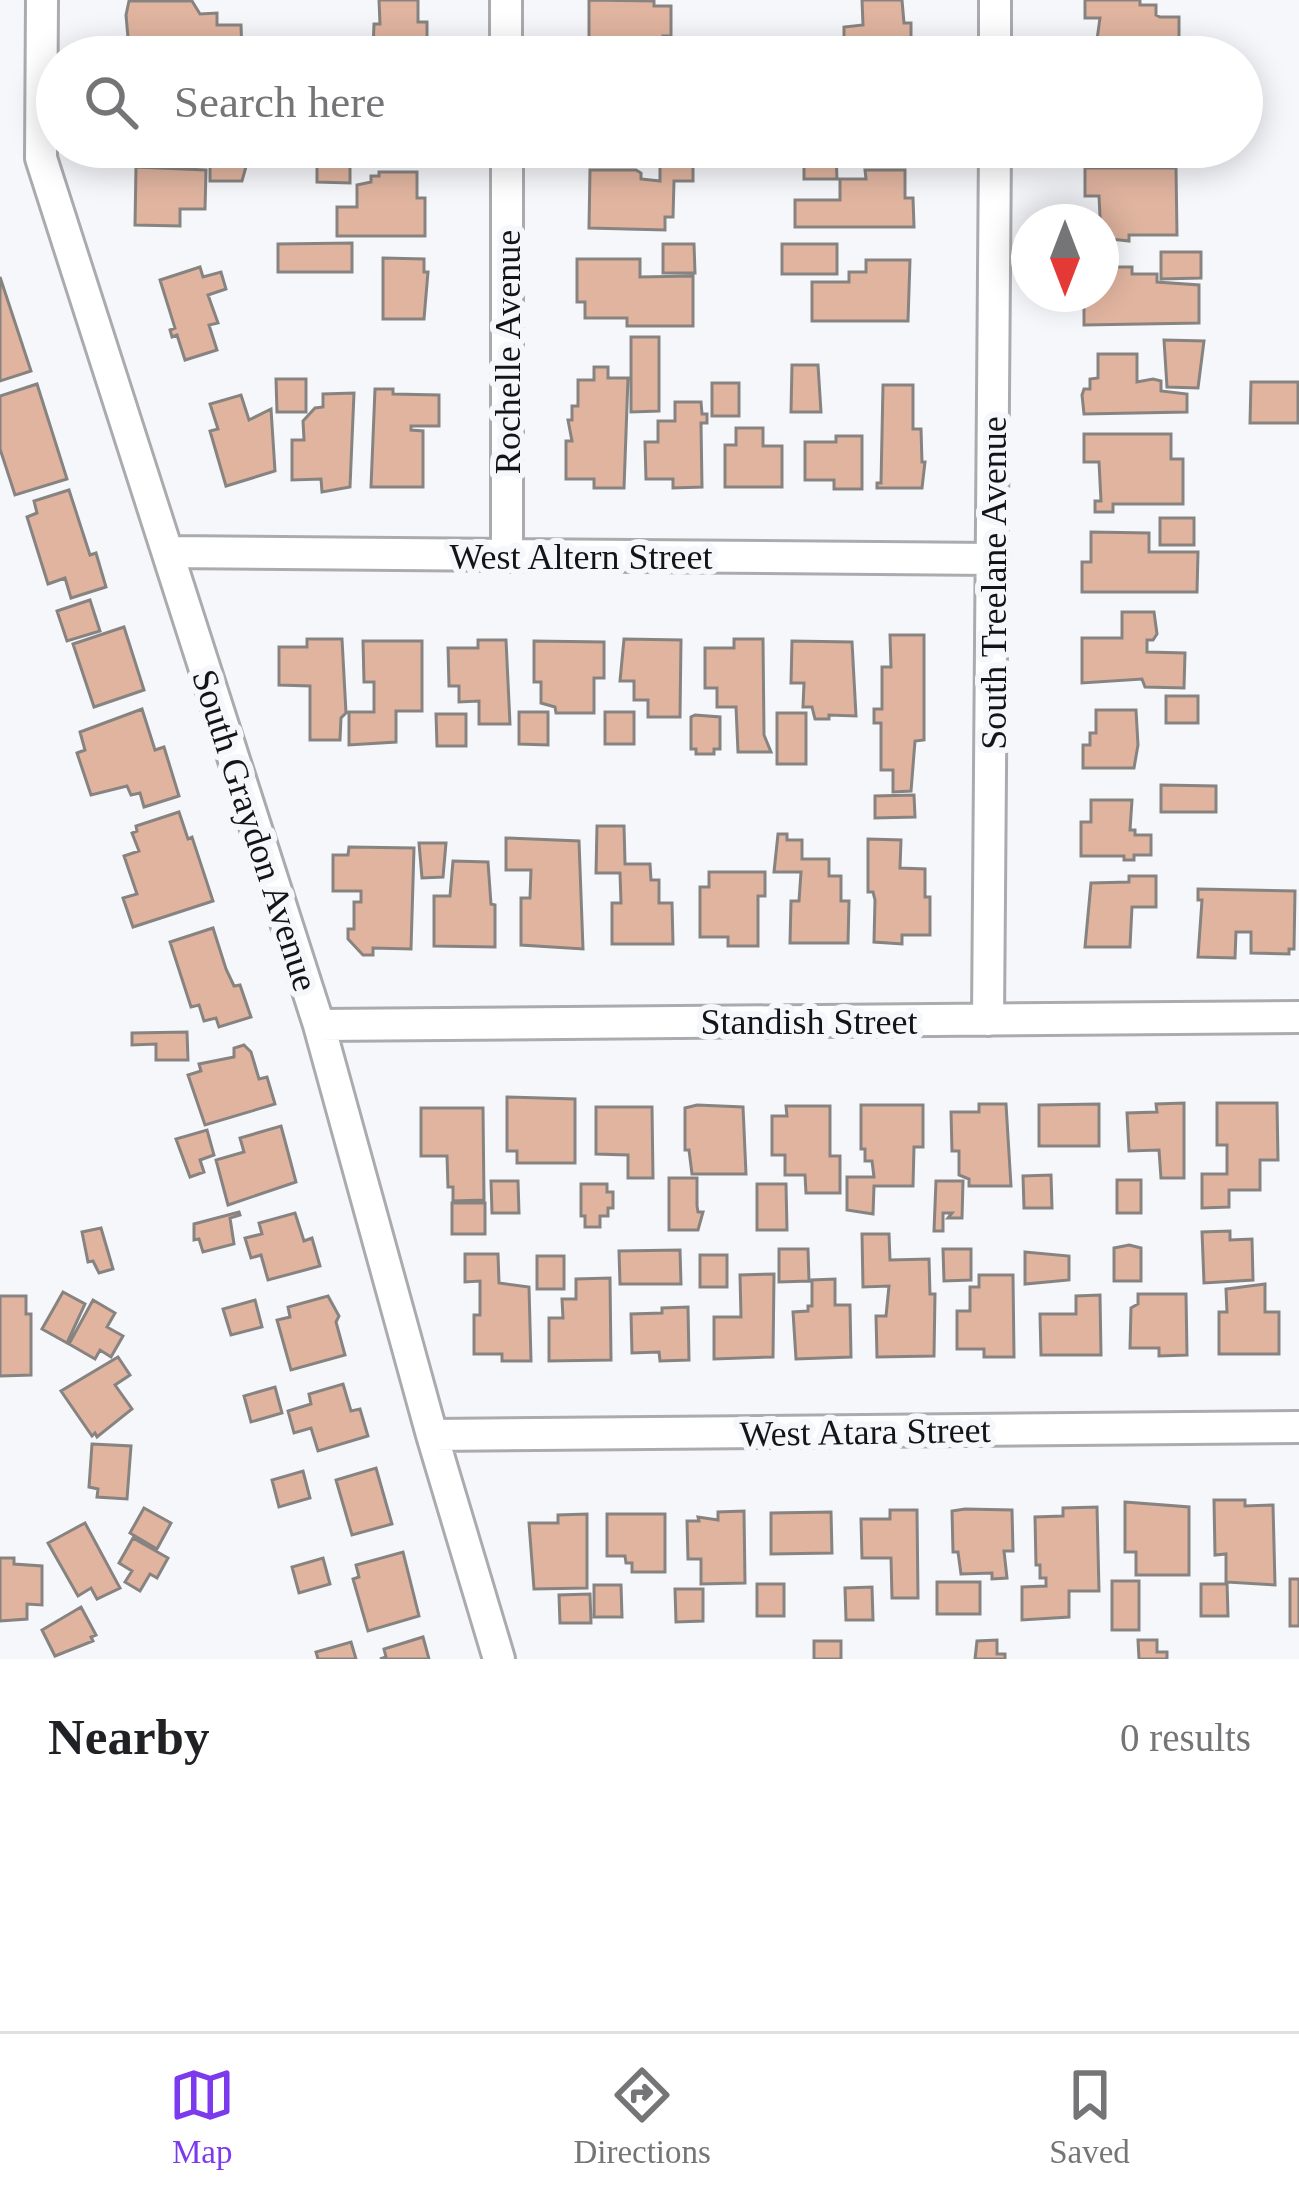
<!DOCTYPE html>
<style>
:root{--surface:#fff;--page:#f6f6f6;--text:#202124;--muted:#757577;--line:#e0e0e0;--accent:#7c3aed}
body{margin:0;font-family:Georgia,serif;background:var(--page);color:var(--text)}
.compass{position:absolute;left:1011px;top:204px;width:108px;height:108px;border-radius:50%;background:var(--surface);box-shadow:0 6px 30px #0003;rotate:180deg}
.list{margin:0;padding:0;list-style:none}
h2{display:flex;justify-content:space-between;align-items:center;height:156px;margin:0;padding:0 48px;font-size:51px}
h2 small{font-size:39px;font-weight:400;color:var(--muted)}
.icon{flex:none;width:66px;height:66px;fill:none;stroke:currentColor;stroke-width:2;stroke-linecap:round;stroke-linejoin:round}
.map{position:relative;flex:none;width:1299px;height:1659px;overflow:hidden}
.search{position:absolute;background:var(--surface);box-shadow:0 6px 30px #0003;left:36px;right:36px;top:36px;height:132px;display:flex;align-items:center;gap:30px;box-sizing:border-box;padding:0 42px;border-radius:66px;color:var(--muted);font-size:45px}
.sheet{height:372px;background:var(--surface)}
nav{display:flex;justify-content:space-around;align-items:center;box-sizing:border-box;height:168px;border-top:3px solid var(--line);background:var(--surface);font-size:33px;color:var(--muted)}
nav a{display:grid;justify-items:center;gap:6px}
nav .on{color:var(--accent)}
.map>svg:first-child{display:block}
.building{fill:#e0b49f;stroke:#878381;stroke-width:3}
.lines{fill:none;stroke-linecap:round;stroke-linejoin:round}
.street-casing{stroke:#ababaf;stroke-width:36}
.street{stroke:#fff;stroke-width:30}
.labels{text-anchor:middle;stroke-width:12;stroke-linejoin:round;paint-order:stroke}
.street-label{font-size:36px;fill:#141416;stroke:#f6f7fb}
</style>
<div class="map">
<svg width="1299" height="1659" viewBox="0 0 1299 1659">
<rect width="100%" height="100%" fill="#f6f7fb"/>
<!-- building -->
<path class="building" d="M379,0H418V22H427V50H373L374,24H380Z
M589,0L654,1V6H671V36H663V51L589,50Z
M902,0L904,23H911V51L844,50V27L863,25L862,0Z
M1085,0H1140V5H1156V15L1160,17H1179V57H1104V51L1096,47L1100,18H1085Z
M129,1H192L200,14L217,13V25H241L242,53L129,49L126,15Z
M210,153H242V163H247L242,181H210Z
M660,154H693V181H674L673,217H665V230L589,228L590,170H636L641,173V179L660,181Z
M804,154H836L837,179H804Z
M317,156H350V183L317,182Z
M136,167L206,170L205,209H180V226L135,225Z
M1085,168H1176L1177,235H1129V241L1101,238L1099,196H1085Z
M865,170H905V198H913L914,227H795V200H840V179H866Z
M379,172H417V198H425V236H337V207H357V185L371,182V176H379Z
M352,243V272H278V244Z
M663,244H694L695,273H663Z
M782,244H837V274H782Z
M1161,252H1201V278L1161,279Z
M383,258L424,259V272H428L424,319H383Z
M577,259H640V277L693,276V326H627V318H585V302H577Z
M866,260H910L908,321H812V282H849V272H866Z
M200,267L203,277L221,272L226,289L208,295L218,323L209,325L217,350L185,360L177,335L172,337L170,330L175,328L160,280Z
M1101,267H1132V274H1157V282L1199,285V323L1084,325V295L1101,294Z
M0,277L31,371L0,381Z
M631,337H659V411L631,412Z
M1164,340L1204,341L1198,388L1167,387Z
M1098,354H1137V382L1153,379L1161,381V391L1187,394V412L1084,414L1082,395L1084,389H1090V379L1098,378Z
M792,365H818L821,412H791Z
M594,367H608V378H628L624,488H594V479H566V441H572L568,420H572V406H578V380H594Z
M276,379H306V412H277Z
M1251,382H1298V423H1250Z
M712,383H739V416H712Z
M37,384L67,479L15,495L0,449V396Z
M883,385H913V429H921L922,462H925L922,488H877V483H881Z
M375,389H393V394L439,395V426H411V430L423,431V487H371Z
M354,393L350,487L322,492L321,479L292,480V440H304L303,421L315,408L323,407V394Z
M241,395L249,420L271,409L275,471L226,486L210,431L218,429L210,404Z
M675,402H701L702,414H707V423H701L702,487L673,488V479H646L645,442H658V421H675Z
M736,428H763V446H782V487H725V445H736Z
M1084,434H1171V459H1183V504H1113V512H1095V501H1101L1099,462H1084Z
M836,436H862V489H834V480H805V442H836Z
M69,490L90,555L96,553L106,587L71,598L65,578L48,584L27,517L37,513L34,501Z
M1160,518H1194V545H1160Z
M1091,532L1149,533V552H1198L1197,592H1082V562H1091Z
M90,600L100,631L67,641L57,611Z
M1122,612H1154L1157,634L1153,640H1147V652L1185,653L1184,688L1145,687L1142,679L1082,683V638H1122Z
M124,627L144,690L94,707L73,644Z
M890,635H924V740L915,741L911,791L893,792V770H881V723H874V709H882V667H891Z
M307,639H342L346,713L341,718L340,740H310V686L279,685V647H307Z
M624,639L681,640L680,717H648V700H634V681H620Z
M734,639H763L764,735L771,752H738L736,707H717V688H705V648H734Z
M478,640H506L510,724H479V701L459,702V686H449L448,648H478Z
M363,641H422V711H396V742L349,745V712H374V682H364Z
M534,641L604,642V678H594V713H556L555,707L541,703V682H534Z
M792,641L852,642L856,716L829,715V719H815L812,707H803L804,683H791Z
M1166,696H1198V723H1166Z
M142,709L155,750L164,747L179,796L144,807L140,793L131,795L127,786L91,795L77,753L85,750L80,732Z
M1096,710H1136L1138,745L1134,768H1083V745H1090V733H1096Z
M519,712H548V745L519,744Z
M605,712H634V744H605Z
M777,713H806V764H777Z
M436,714H466V746H437Z
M695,715L720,717V749H714V754H696V749H691V717Z
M1161,785L1216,786V812H1161Z
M914,795L915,817L875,818V796Z
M1091,800H1132L1130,830H1135V835H1151V855H1134V860H1124V856H1081V822H1091Z
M179,812L188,839L192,837L213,901L133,927L123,898L137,894L124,856L139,851L132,833L137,831L136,826Z
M597,826H624L625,864H650L651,880H659V903H672L673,944H612V903H621L620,873H596Z
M778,834H787V840H802V859H829V876H841V901H849L848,943H790L791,901H799L801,872H774Z
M506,838L579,841L583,949L521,945V898H530L531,870H506Z
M868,839L901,840L900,868L925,869V897H930V935H902V944L874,942L875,900L873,892H868Z
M419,843H446L443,877L422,878Z
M349,847L414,848L411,949L373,948V955H363L348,939V929H354V902H361V891H333V855H348Z
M453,861L488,862L491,904L495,905V947L434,946V896H450Z
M709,872H765V896H758V946H728V937H700V887H709Z
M1129,876H1156V907H1132L1130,947H1085L1091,883L1129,882Z
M1198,889L1295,891L1294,949H1289V954L1251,953V932H1236L1235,958L1198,957L1202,900H1198Z
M213,928L226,969L234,986L240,985L251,1017L219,1027L216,1018L204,1021L199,1005L191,1007L170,942Z
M187,1032L188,1060H156V1044L132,1045V1033Z
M244,1045L251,1052L259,1079L267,1077L275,1104L205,1125L188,1075L201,1071L199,1064L234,1057V1048Z
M507,1097L575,1099V1163H517V1151H507Z
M1184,1103V1178H1161L1159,1150L1129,1151L1127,1113L1157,1112L1156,1104Z
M1217,1103H1277L1278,1160H1260V1190H1229V1207L1202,1208V1174H1227V1145H1217Z
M979,1104H1006L1011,1186H969V1179L959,1175V1151H952L951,1112H979Z
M1099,1104V1146H1039V1105Z
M697,1105L743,1107L746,1174H692L689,1150H685V1108Z
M861,1105H923V1147H914L913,1186H874L873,1214L847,1210V1177H874L872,1161H865V1149H861Z
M786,1106H830V1156H840V1193H806L805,1175H785V1155H772V1116H787Z
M596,1107H652L653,1178H628V1155L596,1154Z
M421,1108H483L484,1200L453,1201V1187H448L447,1156H421Z
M281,1126L296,1182L228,1205L216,1160L244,1152L240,1138Z
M207,1130L214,1155L200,1160L204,1172L190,1177L176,1139Z
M1051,1175L1052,1208H1024L1023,1176Z
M669,1178H697V1206L698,1212H703L698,1230H669Z
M1117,1180H1141V1213H1117Z
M491,1181H518L519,1213H492Z
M936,1181H963L962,1218H948L952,1213H943V1231H934Z
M581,1184H607V1192H613V1208H608V1216H600V1227H585V1216H581Z
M757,1184H786L787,1230H757Z
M452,1203H485V1234H452Z
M239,1212L240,1215L230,1218L234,1244L203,1252L199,1239L194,1240V1224Z
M295,1213L304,1241L312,1238L320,1266L268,1280L261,1255L251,1258L245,1238L262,1234L259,1223Z
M101,1228L113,1269L99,1273L93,1261L88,1262L82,1232Z
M1230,1231V1240L1252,1239L1253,1280L1204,1283L1202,1232Z
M862,1234H889L890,1260L929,1259L930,1294H935L934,1356L877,1357L876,1316H886L889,1286L863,1287Z
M1129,1245L1141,1248V1281H1114V1248Z
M779,1249H808L809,1281L779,1282Z
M943,1249H971V1280L944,1281Z
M680,1250L681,1284H620L619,1251Z
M1025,1252L1069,1256V1280L1025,1284Z
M465,1254H498L499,1283L529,1287L531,1361H502V1354H474V1315H480V1281L465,1282Z
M700,1255H727V1287H700Z
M537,1256H564V1289H537Z
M774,1274L773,1357L714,1359V1317H741L740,1275Z
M979,1275H1013L1014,1357H984V1349H957V1311H970V1287H979Z
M610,1278L611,1360L549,1361V1318H563L562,1299H576V1279Z
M835,1279V1305H850L851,1357L796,1359L793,1312L808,1311V1306H812V1280Z
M1265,1284V1312H1279V1354H1219V1312H1227L1226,1289Z
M63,1292L85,1304L67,1343L42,1329Z
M1138,1294H1186L1187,1355L1159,1356V1348H1130L1131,1308L1138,1304Z
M1100,1295L1101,1355H1041L1040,1314H1076V1296Z
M0,1296H26V1314H31V1375L0,1376Z
M328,1296L339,1316L336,1322L345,1355L291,1370L277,1320L290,1317L288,1307Z
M93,1300L115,1313L107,1327L123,1336L111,1357L100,1350L95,1359L69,1344Z
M255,1300L262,1327L231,1335L223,1309Z
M688,1307L689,1360L660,1361L659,1352L632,1353L631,1314L662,1313V1308Z
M118,1357L130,1375L115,1385L132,1409L97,1437L95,1433L92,1436L61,1391Z
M343,1384L351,1411L360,1409L368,1436L318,1451L311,1428L294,1433L288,1411L311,1404L309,1394Z
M275,1387L282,1413L251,1422L244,1396Z
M92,1444L131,1446L127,1499L97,1497L98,1489L89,1487Z
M376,1468L392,1524L352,1535L336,1480Z
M303,1471L310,1498L279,1507L272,1480Z
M1214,1500H1245V1506L1273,1505L1275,1585L1227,1582L1228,1616H1201V1584H1226V1554L1215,1555Z
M1125,1502L1189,1507V1575H1136V1552H1125Z
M1097,1507L1099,1591H1069V1617L1022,1620V1587L1046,1586V1578H1040V1565H1036L1035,1517L1063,1516V1508Z
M144,1508L171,1523L157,1549L130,1533Z
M965,1509L1012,1510L1013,1551H1004L1007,1578L992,1579V1573L961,1574L958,1552H953L952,1511Z
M890,1510H917L918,1598H892L891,1558H862L861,1519H890Z
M744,1511L745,1583L701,1584V1559H688L687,1521H699L698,1517L718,1520V1512Z
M831,1512L832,1553L771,1554V1513Z
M587,1514V1588L534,1589L529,1523H558V1515Z
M607,1514H665V1572H632V1563H626L625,1556H607Z
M85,1523L120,1588L97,1599L91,1588L78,1596L48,1543Z
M133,1538L168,1558L157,1578L150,1574L140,1591L125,1582L132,1571L119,1563Z
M403,1552L419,1616L368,1631L353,1579L359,1577L356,1565Z
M0,1558H14V1564L42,1566V1605L27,1604V1619L0,1621Z
M323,1558L330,1584L299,1593L292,1567Z
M1290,1579H1299V1626H1290Z
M1112,1581H1139V1630H1112Z
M937,1582H980V1614H937Z
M757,1584H784V1616H757Z
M594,1585H621L622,1617H594Z
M872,1587L873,1620H846L845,1588Z
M675,1589H703V1621L676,1622Z
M590,1594L591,1623H560L559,1595Z
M81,1607L96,1635L91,1637L93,1641L55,1656L42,1630Z
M423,1637L429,1659H380L386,1657L384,1649Z
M997,1640V1654H1005V1659H975L977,1641Z
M1138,1640H1157V1652H1167V1659H1139Z
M814,1641H841V1659H814Z
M351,1642L356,1659H318L316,1652Z"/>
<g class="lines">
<!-- street casing -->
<g class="street-casing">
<path id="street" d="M42,0L41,158L319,1025L432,1435L499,1659
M506,0V57
M995,57V0
M507,147V556
M168,552L994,559
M988,1020L995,147
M319,1025L1299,1017
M432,1435L1299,1427"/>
</g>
<!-- street -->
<use href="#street" class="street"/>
</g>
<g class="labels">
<!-- street labels -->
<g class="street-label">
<text transform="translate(507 352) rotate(-90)" y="13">Rochelle Avenue</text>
<text x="581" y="569">West Altern Street</text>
<text transform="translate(993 583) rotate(-90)" y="13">South Treelane Avenue</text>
<text transform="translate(256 830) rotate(72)" y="13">South Graydon Avenue</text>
<text x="809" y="1034">Standish Street</text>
<text transform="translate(865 1431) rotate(-1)" y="13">West Atara Street</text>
</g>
</g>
</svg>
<svg class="compass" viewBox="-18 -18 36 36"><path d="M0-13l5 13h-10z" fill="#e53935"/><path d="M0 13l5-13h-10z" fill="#757577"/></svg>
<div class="search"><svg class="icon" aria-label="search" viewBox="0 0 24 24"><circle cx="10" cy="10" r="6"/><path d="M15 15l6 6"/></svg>Search here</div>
</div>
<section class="sheet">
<h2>Nearby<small>0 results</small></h2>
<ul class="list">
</ul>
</section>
<nav>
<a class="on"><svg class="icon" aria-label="map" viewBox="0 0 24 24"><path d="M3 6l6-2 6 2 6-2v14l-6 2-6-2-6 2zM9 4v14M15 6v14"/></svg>Map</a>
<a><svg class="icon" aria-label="directions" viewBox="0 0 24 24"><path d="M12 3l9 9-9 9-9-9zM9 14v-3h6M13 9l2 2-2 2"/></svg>Directions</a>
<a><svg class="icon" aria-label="saved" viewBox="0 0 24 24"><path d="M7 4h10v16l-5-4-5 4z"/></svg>Saved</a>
</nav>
